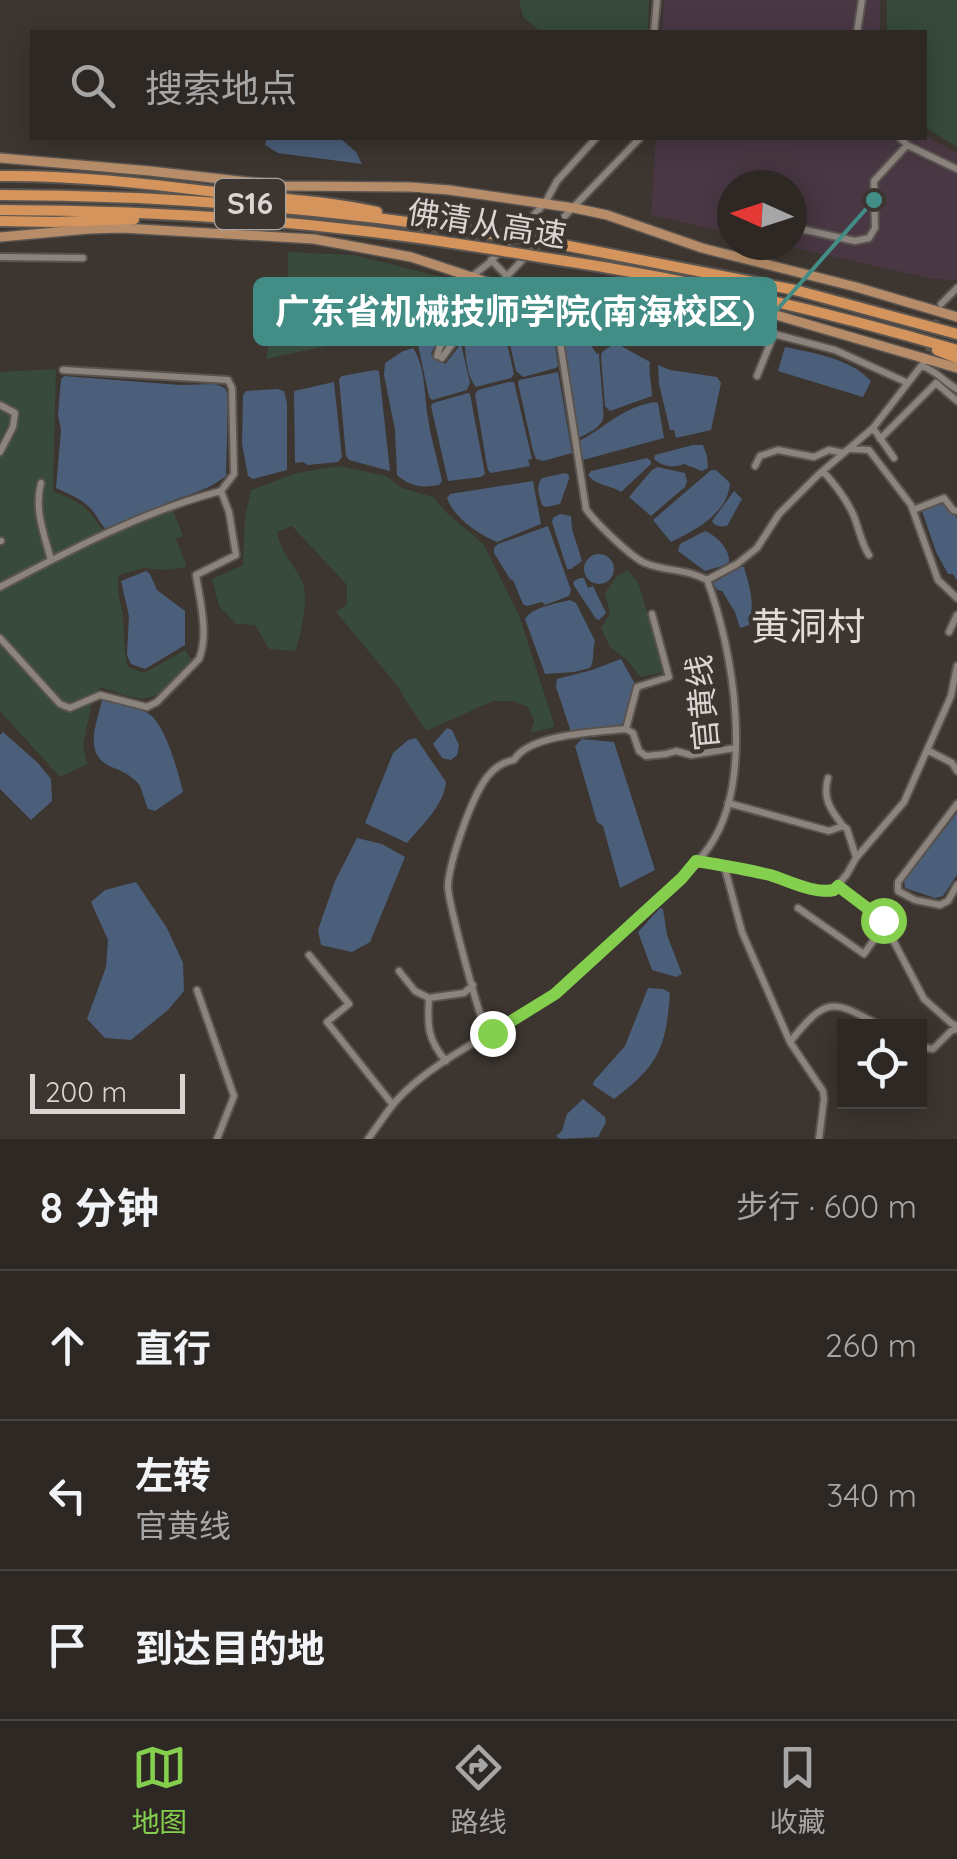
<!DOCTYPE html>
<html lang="zh">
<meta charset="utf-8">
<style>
:root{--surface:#2d2824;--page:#35302c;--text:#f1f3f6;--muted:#a7a6a6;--line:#484441;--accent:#84cf4d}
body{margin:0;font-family:Quicksand,"Noto Sans SC",sans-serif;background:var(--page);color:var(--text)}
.controls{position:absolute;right:30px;bottom:30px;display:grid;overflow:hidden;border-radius:0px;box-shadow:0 5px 25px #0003}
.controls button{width:90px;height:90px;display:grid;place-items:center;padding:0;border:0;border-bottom:2px solid var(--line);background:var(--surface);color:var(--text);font:50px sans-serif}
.compass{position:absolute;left:717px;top:170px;width:90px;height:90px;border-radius:50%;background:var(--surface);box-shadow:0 5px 25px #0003;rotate:273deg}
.scale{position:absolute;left:30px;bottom:25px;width:155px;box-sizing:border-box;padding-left:10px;border:5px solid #dad5d2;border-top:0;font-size:28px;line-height:35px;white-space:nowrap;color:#dad5d2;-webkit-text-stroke:8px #3c3530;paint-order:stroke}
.stop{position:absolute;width:30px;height:30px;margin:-22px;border:8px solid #84cf4d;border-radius:50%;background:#fff}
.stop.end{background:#84cf4d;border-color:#fff;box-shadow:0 2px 10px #0008}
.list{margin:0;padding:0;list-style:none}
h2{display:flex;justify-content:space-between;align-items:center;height:130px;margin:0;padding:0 40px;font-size:42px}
h2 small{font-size:32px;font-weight:400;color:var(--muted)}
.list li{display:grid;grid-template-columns:65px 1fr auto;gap:30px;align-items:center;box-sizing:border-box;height:150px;padding:0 40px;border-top:2px solid var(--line)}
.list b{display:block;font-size:38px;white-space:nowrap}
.list p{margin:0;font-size:32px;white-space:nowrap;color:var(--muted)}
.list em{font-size:32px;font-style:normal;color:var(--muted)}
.icon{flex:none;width:55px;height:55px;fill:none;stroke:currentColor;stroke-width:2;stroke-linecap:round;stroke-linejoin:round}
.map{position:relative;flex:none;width:957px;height:1139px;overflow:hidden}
.search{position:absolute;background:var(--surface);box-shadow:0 5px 25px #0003;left:30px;right:30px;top:30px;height:110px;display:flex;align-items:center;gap:25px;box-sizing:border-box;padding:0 35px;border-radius:0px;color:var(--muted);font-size:38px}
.sheet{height:580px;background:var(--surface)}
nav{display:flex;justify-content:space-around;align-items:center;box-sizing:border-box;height:140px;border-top:2px solid var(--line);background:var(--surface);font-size:28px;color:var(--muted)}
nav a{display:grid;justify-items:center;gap:5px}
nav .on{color:var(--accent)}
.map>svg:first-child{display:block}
.education{fill:#493844}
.green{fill:#374a3b}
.water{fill:#4b5f7a}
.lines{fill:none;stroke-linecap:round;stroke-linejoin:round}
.minor-tunnel{stroke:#544d48;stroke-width:6;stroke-dasharray:6 3;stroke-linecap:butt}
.minor-casing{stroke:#5a5450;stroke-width:10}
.major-casing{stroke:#5a5450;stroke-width:12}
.highway-casing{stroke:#5a5450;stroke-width:14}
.minor{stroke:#8c837d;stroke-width:6}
.major{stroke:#b78d69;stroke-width:9}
.highway{stroke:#d4945c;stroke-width:10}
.highway-bridge-casing{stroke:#5a5450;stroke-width:14;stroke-linecap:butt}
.highway-bridge{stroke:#d4945c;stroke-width:10}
.route{stroke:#84cf4d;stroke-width:12}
.labels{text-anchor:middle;stroke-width:9;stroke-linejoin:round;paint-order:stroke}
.shield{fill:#3c3530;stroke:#aba5a1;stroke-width:2.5}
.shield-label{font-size:30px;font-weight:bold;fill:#dad5d2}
.street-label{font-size:32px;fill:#dad5d2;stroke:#3c3530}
.quarter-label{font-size:38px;fill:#e5dbd5;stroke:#3c3530}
.leader{fill:none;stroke:#428e87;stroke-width:4}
.callout-dot{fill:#428e87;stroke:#3c3530;stroke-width:4}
.callout{fill:#428e87;stroke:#428e87;stroke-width:4}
.callout-label{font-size:35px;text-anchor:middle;font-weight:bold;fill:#fff}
</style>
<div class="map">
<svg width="957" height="1139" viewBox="0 0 957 1139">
<rect width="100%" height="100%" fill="#3c3530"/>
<!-- education -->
<path class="education" d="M664,0H880V32H662Z
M925,135L957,154V280L933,279L782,245H792V185H732V234L651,215L656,138H924Z"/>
<!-- green -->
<path class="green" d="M519,0H649L648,32H541L523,17Z
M887,0H957V147L925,127L924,32H887Z
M288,252L353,255L447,278C432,285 403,286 393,300C389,305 387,317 385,324L345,342L266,359L269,344L302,334L307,310L288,281Z
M56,369L53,491C67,497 83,503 92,515C98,523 102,530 109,537L173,510L183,536L176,539L187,567L162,570L144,568L119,575C116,590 121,602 123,617C125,635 123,650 128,667L144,673L185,650L192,660C153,702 157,707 100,687L91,706L83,747L87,764L60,777L0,711V372Z
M340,466L386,476L402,488L433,497L446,512L484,545L519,615L555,727L530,733L534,721L528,707L513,701H493L426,731L395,683L336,612L347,604V585L292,526L277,532C283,558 292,560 302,581C310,598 300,633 296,651L269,649L255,625L236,624L219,606L212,579L243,565L245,518L251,490L297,473Z
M628,570L639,585L664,672L641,677L627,660L610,647L601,628L610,614L605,593L617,576Z"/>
<!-- water -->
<path class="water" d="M267,138H340L356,152L362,164L278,153L265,145Z
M510,293L550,312L558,366L556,368L523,377L516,371L500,300L503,295Z
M493,301L500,313L514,374L511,378L476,387C466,375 466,354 464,339Z
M559,318L581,326L579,328L597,354L599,353C599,363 605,414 603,419C600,428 587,434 578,438L575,436Z
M438,328L437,340L431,354L445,364L461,344L470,383L467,390L432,400L429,397L417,340Z
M611,346H621L650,362C648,374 652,384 652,396L610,411L605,406L601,357L602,352Z
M785,347C813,353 850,358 871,381L863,397L778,371Z
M413,348C426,367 424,396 428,418C431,440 438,460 442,481L439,485C421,488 411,487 397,475L395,430L384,375L385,363L403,351Z
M658,365L670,370L717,377L721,383L711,430L676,438L674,430H670L659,384Z
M375,370L379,371L390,471L349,460L346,456L339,379L342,376Z
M558,372L572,453L543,461L536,459L533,451L518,383L519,380Z
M64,376L180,385L215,384L225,388L228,396L226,476C208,491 188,494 167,503C146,512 129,526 106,529C101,525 99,519 95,514C87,501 69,494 56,488L61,430L58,415L61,379Z
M334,382L342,457L338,462L308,465L303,462L295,463L294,391Z
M508,382H514L532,459L528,460L530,466L491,473L488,470L486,460L475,394L478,390Z
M277,389L284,391L287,403V470L253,479L248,476L242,444L243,395L246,391Z
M468,393L470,394L485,474L481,477L448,481L431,406L433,403Z
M654,402L658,403L664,438L583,460L579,458L577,442C607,427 619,409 654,402Z
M693,445H703L707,456L708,468L702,471L684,464C674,468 663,467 654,459L655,455Z
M647,458L651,461V464L621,492C611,485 596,486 588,475L591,471Z
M657,467L685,473L687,481L685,487L651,516L629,497L651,471Z
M711,470H716L730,483C728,514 695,530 671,542L653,520Z
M565,473L569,475V479L560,504L546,507L542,505C539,495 535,487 542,478Z
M533,481L541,524L497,542C478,534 454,518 447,498L450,494Z
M734,491L742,499L727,526C722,527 715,527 712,521Z
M939,502L946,505L957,518V580L953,574H948L936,552L922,511Z
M560,514L571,516L572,529L582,561L571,569H567L552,522L553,518Z
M548,526L571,590L569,596L545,605L542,602L527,606L523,604L513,580L510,579L494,553V548L498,544Z
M705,531C717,536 730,549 729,562L722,566L705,571L678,551L680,544Z
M584 569a15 15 0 1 1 30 0a15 15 0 1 1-30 0Z
M741,567H744C750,589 755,602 749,625L740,628L735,612L722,591L717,590L713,583Z
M146,571L150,574L157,590L185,611V645L145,669L131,664L127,655L129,616L121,581Z
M580,578H584L588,588L593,586L606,613L599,620L596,619L573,584L574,581Z
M570,600L576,603L595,641C592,650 595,660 590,668L574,672L545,674L525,619C534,606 556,604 570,600Z
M621,659L634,682L624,724L571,732L556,687L557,679L592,670Z
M102,700C114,703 138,707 148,713C166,725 178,772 183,792L155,811L148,809C145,802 143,793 140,786C134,777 124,772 114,768C82,756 96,726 102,700Z
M447,728L452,730L459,745L457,755L451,760L442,758L433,744Z
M3,732L38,763L51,779L52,801L31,820L0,789V735Z
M416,738L446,782C444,805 422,825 407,843L365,823L393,753L408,740Z
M582,739L614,742L655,870L620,888L603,826L597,822L575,746Z
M957,813V875L943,896L935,898L905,888L904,881Z
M357,838L382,844L405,857L370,942L352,952L321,945L318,930L335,881Z
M136,882L167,928L183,963L184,991L168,1010L131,1040L105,1038L87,1019L106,967L108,940L91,902L105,890Z
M660,908L663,909L667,935L682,974L676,977L652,970L638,932Z
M648,988L663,989L670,993C666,1048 659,1065 614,1099L593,1085L594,1081L625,1046Z
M583,1099L605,1117L606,1122L598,1137L560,1139L556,1136L562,1131L567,1114Z"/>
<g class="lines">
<!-- minor-tunnel -->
<path class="minor-tunnel" d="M925,360L940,309"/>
<!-- minor casing -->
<g class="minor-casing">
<path id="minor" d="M654,32L657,0
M857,32L862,0
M596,138L557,181L545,203L489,263L471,277L437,295L434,305L438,314L448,323L458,324L468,322L508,275L640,138
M900,138L907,145L957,169
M792,227L855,241L869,238L875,228L874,181L907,145
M0,257L83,258
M491,260L507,276
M554,296L616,318L695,324L774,334L835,350L908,383
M557,297L556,316L586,509C595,522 632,558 645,563C666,572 685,568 707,580
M941,304L957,288
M437,356L443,337L441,319
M442,358L467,323
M922,366C937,371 944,382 957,389
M757,376L774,334
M936,383L957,401
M0,405L15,413L13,427L0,452
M873,428L894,458
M880,439L935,384
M851,449L869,450L911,505L938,580L957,598
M755,466L760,456L778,450L814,457L829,450L844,453
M823,471C835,485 845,497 853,514C859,528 861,543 869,555
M41,483C34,509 44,534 51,560
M913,510L944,498L953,510L957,511
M0,541H1
M707,580L737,564L757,548L779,514L818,475L873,428L925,361
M0,587C70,550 144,511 221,491
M949,632L957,615
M0,638L60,704L70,708L100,695L147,707L157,702L199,659C209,635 200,600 196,575L236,555L229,512L221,491L234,474L232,388L228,380L63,370
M626,729L637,687L669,677L652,614
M927,750L952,763L957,771
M828,778C822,799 831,810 843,826
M728,803L829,831L843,826L847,829L856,857
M957,804L898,882V891L915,900L940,905L948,901L957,885
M697,861L769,875L823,892L834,890L847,874L856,858L904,802L951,696L957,666
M724,865L742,932L790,1042C827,995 833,1000 881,1026
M838,885L883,921L924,999L951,1023L957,1026
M798,908L864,954L885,924
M309,955L349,1004L327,1022L393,1105
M399,971L415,991L429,998
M197,990L234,1096L217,1139
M491,1033C490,1032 487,1030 486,1028C479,1018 447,898 448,885C450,860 472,795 488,776C495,767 503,762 514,760C529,734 598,732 626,729L633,733L639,751L646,756L666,754L676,751L691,755L735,748
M790,1042L823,1091L824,1099L819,1139
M920,1047L933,1049L951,1031L957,1029
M446,1061C428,1041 427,1025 429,998L464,993L473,985
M368,1139C377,1127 386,1113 395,1102C435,1057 504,1030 553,995C580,976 603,950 627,928C655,903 687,878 709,847C755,781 734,651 707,580"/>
</g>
<!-- major casing -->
<g class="major-casing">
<path id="major" d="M0,158L150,171L284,186L410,187L449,190L574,208L607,215L702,248L856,287L957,317
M0,237L89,229L122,228L314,239L411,257L499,286L543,293L626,291L681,294L759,310L957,368"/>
</g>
<!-- highway casing -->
<g class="highway-casing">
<path id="highway" d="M0,176C75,175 149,184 224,193C275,198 327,201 377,212
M0,195C167,195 333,209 498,235
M0,210C162,210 325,222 485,248
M0,221L55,222L134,219
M558,244L795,290L957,334
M546,258C685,278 822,310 957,350
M937,350L957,358"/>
</g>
<!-- minor -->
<use href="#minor" class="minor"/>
<!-- major -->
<use href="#major" class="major"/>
<!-- highway -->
<use href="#highway" class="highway"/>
<!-- highway-bridge casing -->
<g class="highway-bridge-casing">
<path id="highway-bridge" d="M498,235L558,244
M485,248L546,258"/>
</g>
<!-- highway-bridge -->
<use href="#highway-bridge" class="highway-bridge"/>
</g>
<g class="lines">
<!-- route -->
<path class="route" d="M492,1033L555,994L682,878L696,861C721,865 746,869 770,875C790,881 813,894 834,890L838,886L883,920"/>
</g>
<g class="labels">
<!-- shield labels -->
<rect class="shield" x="215" y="179" width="70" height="50" rx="8"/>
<g class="shield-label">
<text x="250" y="214">S16</text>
</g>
<!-- street labels -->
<g class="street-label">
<text transform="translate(487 224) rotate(9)" y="11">佛清从高速</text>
<text transform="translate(703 703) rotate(-95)" y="11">官黄线</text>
</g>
<!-- quarter labels -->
<g class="quarter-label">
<text x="808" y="640">黄洞村</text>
</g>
</g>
<!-- callouts -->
<path class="leader" d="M874 200L775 312"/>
<circle class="callout-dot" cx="874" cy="200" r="10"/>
<rect class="callout" x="255" y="279" width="520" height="65" rx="10"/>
<g class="callout-label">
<text x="515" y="324">广东省机械技师学院(南海校区)</text>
</g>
</svg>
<div class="controls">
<button><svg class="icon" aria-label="locate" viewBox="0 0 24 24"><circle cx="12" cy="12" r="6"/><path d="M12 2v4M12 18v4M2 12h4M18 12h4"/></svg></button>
</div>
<svg class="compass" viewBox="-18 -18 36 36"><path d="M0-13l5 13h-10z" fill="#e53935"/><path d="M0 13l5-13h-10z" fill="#a7a6a6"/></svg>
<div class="scale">200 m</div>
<div class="stop" style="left:883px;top:920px"></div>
<div class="stop end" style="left:492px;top:1033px"></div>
<div class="search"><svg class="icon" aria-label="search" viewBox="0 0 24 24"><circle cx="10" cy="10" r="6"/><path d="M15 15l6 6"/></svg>搜索地点</div>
</div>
<section class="sheet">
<h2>8 分钟<small>步行 · 600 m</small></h2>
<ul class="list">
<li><svg class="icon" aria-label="ahead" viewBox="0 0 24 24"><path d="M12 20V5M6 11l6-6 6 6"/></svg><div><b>直行</b></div><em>260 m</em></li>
<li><svg class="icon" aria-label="left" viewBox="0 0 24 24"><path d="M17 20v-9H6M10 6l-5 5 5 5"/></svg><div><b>左转</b><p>官黄线</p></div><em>340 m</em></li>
<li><svg class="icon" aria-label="arrive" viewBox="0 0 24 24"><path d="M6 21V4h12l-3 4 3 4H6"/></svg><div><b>到达目的地</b></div></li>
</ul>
</section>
<nav>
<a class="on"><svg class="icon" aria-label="map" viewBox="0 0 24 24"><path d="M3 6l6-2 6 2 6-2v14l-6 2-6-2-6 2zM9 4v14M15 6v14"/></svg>地图</a>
<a><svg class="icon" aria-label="directions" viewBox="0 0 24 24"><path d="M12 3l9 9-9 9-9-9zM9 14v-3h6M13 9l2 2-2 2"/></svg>路线</a>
<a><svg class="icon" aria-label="saved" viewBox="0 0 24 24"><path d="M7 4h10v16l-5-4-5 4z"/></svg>收藏</a>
</nav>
